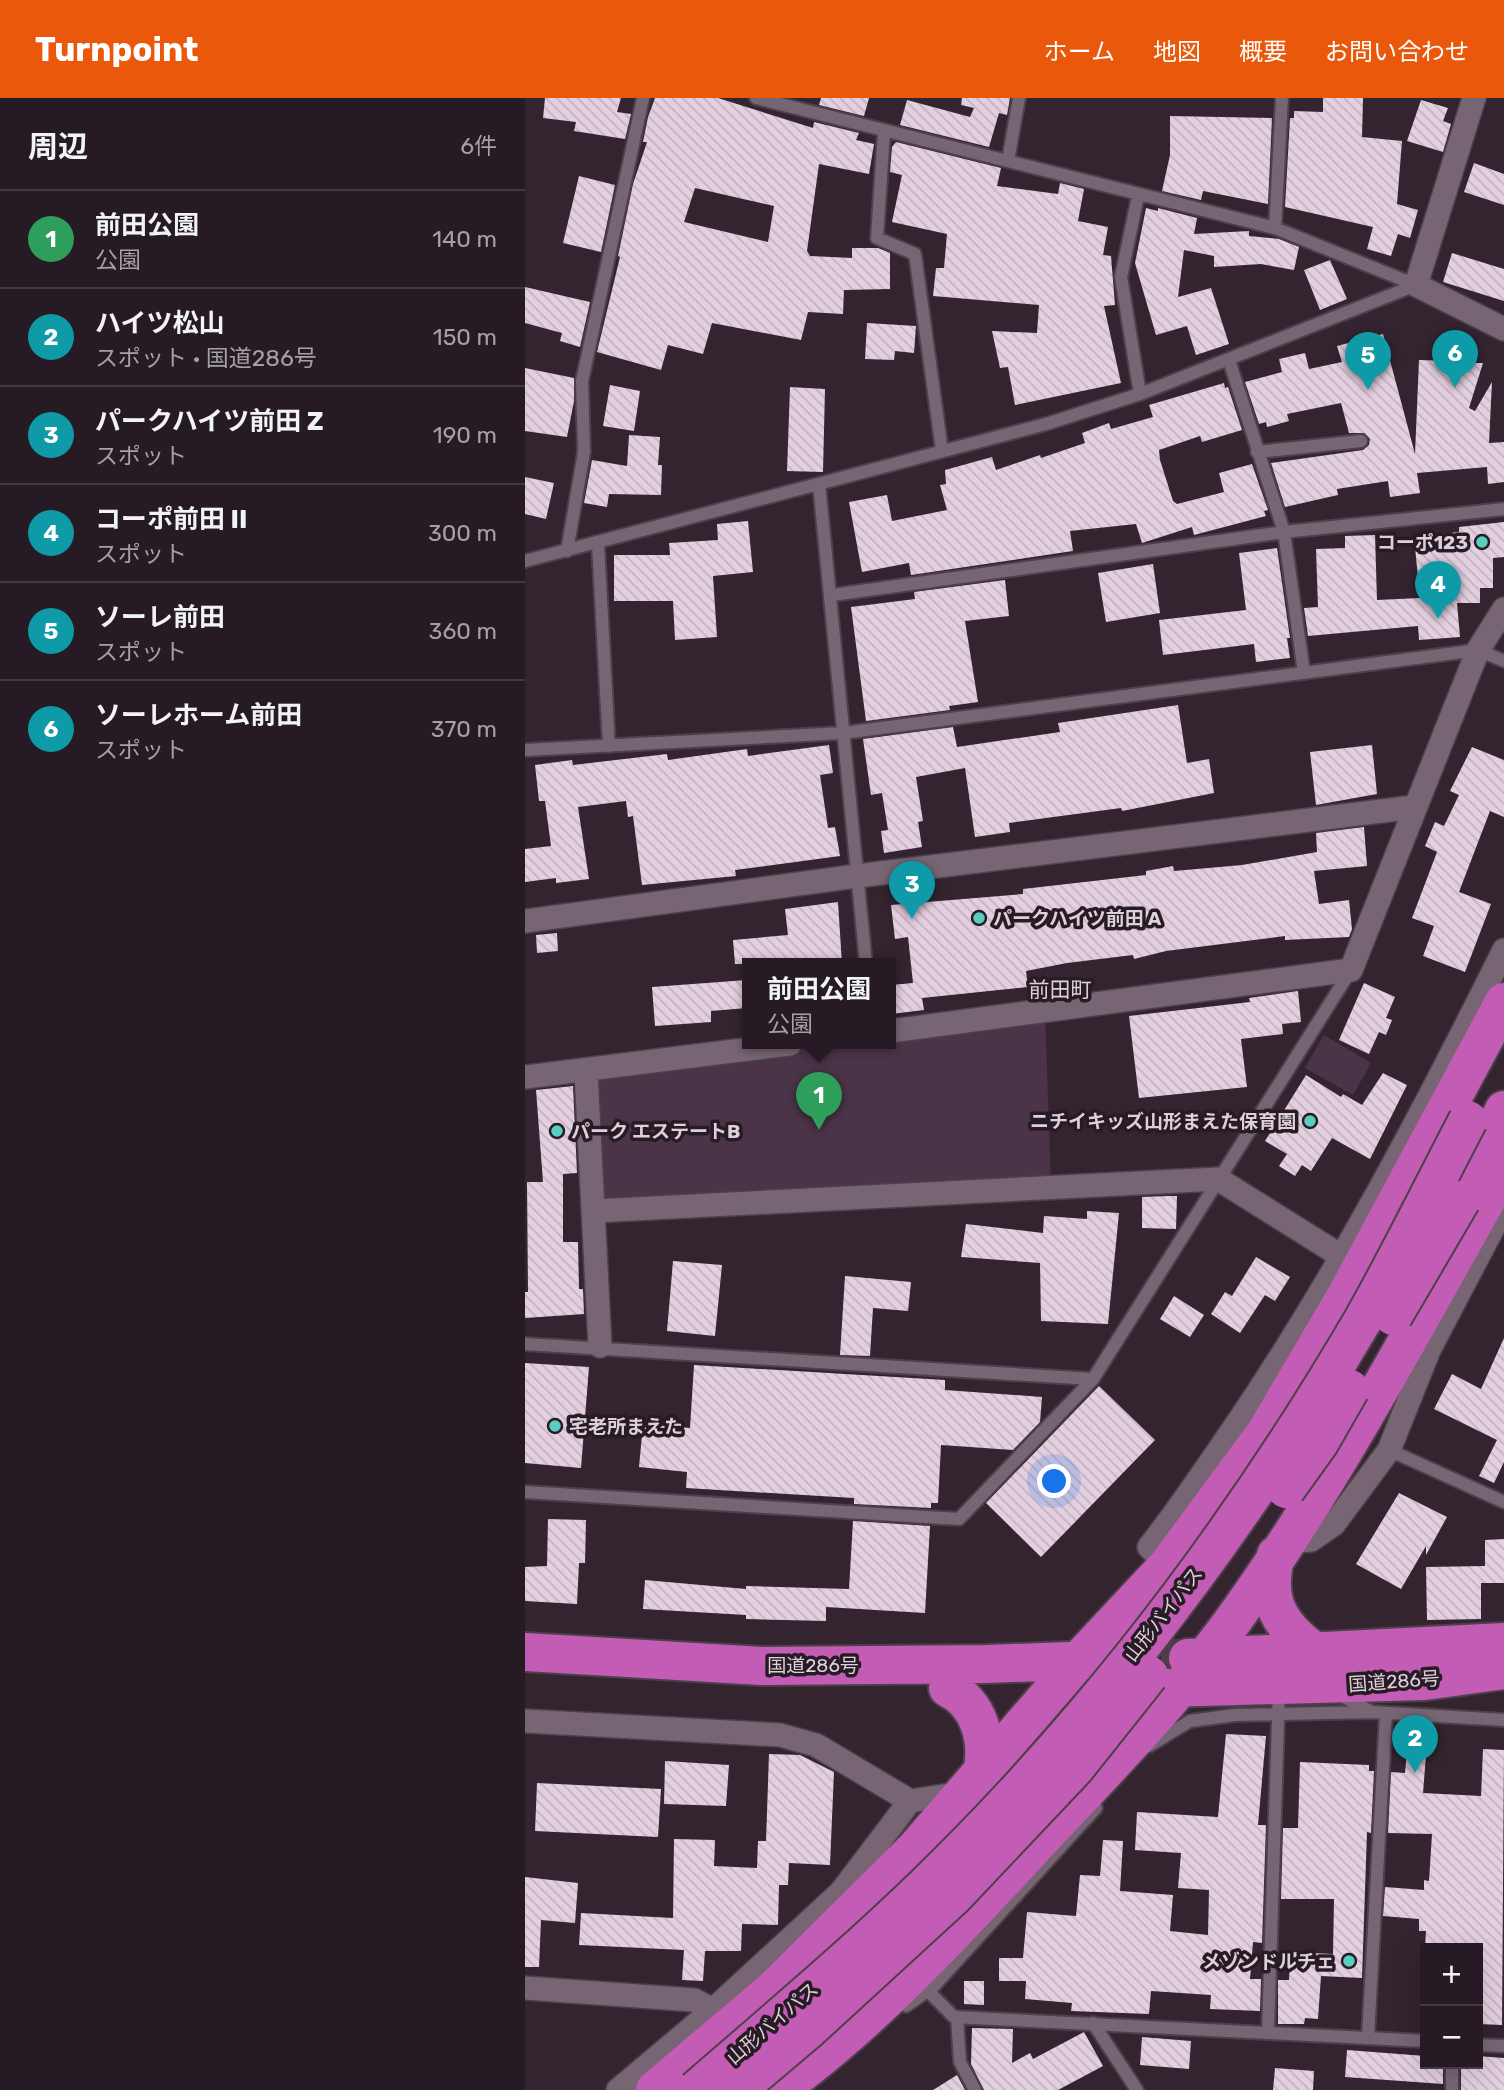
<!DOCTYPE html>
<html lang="ja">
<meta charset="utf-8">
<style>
:root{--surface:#261b24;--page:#322831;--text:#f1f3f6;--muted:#a4a1a6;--line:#423941;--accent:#ea580c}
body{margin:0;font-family:Rubik,"Noto Sans JP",sans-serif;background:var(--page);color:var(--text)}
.controls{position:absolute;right:21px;bottom:21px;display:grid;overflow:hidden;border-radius:0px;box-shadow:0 7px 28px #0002}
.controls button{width:63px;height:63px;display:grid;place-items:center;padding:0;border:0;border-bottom:2px solid var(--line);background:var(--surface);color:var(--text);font:35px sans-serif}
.you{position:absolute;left:530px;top:1384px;width:24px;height:24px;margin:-18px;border:5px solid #fff;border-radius:50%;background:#1a73e8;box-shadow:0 0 0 10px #1a73e833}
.badge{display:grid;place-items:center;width:46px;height:46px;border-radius:50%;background:var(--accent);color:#fff;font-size:23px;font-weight:700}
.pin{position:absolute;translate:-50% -58px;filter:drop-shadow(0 2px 4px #0008)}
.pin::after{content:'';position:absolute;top:37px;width:24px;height:21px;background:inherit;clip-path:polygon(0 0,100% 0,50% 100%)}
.popup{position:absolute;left:217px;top:860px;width:154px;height:91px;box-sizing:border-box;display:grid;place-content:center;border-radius:0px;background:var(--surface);filter:drop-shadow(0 2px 5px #0005);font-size:23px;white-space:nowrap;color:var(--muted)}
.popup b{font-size:26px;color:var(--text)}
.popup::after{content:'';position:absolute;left:50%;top:100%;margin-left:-14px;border:14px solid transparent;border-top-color:var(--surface)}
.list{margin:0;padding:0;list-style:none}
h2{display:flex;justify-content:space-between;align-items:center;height:91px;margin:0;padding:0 28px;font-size:30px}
h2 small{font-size:23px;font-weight:400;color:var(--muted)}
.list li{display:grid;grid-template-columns:46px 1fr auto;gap:21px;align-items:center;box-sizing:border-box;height:98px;padding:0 28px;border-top:2px solid var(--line)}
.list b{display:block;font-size:26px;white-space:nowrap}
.list p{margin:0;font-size:23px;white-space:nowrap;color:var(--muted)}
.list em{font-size:23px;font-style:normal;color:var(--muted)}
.map{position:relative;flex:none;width:979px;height:1992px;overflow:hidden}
header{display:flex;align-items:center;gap:42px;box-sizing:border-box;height:98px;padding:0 35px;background:var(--accent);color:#fff}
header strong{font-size:33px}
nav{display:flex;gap:38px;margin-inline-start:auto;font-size:24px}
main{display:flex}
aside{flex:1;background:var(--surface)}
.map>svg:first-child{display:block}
.park{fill:#4c3448}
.building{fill:url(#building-back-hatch);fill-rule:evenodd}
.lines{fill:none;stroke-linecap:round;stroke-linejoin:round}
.highway-tunnel{stroke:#4c3e49;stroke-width:38;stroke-dasharray:38 19;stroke-linecap:butt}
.lane-casing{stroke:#4c404a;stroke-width:16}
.street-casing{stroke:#4c404a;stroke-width:26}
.highway-casing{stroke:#4c404a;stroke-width:42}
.lane{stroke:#776573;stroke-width:12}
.street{stroke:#776573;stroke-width:23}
.highway{stroke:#c35cb5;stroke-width:38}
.highway-bridge-casing{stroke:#4c404a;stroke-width:42;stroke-linecap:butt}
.highway-bridge{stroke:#c35cb5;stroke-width:38}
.poi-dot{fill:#59cebe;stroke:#291b26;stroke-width:2.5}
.labels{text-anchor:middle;stroke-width:7;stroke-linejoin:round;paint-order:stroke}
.poi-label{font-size:19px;font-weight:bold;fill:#dbd1d8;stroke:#291b26;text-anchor:end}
.street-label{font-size:19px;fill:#dbd1d8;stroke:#291b26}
.neighbourhood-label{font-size:21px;fill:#dbd1d8;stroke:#291b26}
</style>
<header>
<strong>Turnpoint</strong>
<nav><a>ホーム</a><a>地図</a><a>概要</a><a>お問い合わせ</a></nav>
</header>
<main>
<aside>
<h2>周辺<small>6件</small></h2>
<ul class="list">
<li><span class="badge" style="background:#2e9e5b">1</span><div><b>前田公園</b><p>公園</p></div><em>140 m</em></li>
<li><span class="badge" style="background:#0f9aa8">2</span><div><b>ハイツ松山</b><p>スポット · 国道286号</p></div><em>150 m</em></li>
<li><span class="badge" style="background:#0f9aa8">3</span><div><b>パークハイツ前田 Z</b><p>スポット</p></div><em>190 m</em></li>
<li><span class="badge" style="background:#0f9aa8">4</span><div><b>コーポ前田 II</b><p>スポット</p></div><em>300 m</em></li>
<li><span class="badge" style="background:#0f9aa8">5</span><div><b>ソーレ前田</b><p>スポット</p></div><em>360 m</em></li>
<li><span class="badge" style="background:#0f9aa8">6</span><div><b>ソーレホーム前田</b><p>スポット</p></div><em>370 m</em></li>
</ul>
</aside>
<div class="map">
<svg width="979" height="1992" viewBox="0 0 979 1992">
<defs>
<pattern id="building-back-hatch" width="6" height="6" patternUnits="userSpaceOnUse" patternTransform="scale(1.75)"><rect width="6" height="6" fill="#e3cfdf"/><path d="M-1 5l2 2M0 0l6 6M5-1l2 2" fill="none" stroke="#c3b2bf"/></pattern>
</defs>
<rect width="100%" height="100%" fill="#332430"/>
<!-- park -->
<path class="park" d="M520,912L526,1089L69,1113L61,974L268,946H366V933Z
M799,937L846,965L828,997L780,970Z"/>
<!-- building -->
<path class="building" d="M20,0H96L92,14L106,16L100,41L49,33L51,24L18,20Z
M130,0H193L288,30L289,24L334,35L331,42L349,46L344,76L294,66L282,153L285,158L327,160V150H353L365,155V191L319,192L318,216L283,214L276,242L187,225L178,256L143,247L136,272L72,254L95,159L93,158L108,86L122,44H118L123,19ZM170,90L249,108L243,144L159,124Z
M296,0H344L339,18L294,7Z
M437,0H485L482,17L474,15L464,49L375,27L382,2L445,19L449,10L436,7Z
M798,0H838L837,39L877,43L872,106L893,112L885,140L873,136L866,158L842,151L848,129L760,109L765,20H769V13L798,14Z
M896,2L923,10L918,23L926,26L918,54L882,43Z
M645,18L747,20L743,106L678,93L676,102L637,93L645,57Z
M371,44L476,70L472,88L533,96L535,85L559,91L553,123L583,129L578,157L586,158L590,207L579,208L596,285L490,307L483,269L475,270L467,233L512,235L514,207L408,198L411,170H419L422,136L367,124L377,77L365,74L367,49Z
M949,65L979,76V107L939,94Z
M54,78L90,87L76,154L38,145Z
M621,110L633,113V110L672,120L669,136L724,133V138L754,141L774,149L769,172L736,166L689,169V158L659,152L653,199L686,190L704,246L671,257L662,228L631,237L610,165Z
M927,155L979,171V203L918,184Z
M805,162L822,201L795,212L779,172Z
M0,189L65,204L55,249L35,243L37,235L0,225Z
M342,225L391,228L389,255L370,253L369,262L340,261Z
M858,236L890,356L894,262L923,263L924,248L947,249L946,265H958L944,310L950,313L967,284L964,345L979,344V384L963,386L962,369L892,375L895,395L865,399L863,383L812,391L813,397L760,409L746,365L838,352L844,347L845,341L839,335H824L816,305L762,316L764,323L742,329L741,324L734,326L720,284L757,274L754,261L780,255L784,271L817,264L812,248Z
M0,270L49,280V303L42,339L0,333Z
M699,285L700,290L703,289L717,332L677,344L675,338L634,352L635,362L648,403L652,406L699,394L694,375L727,366L743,412L739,413L741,418L669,437L667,429L617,445L611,426L545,433L548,453L386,477L384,465L337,474L324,404L362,397L367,423L422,412L415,387L421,386L420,372L467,359L471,372L515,357L516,360L560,345L557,335L584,325L586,331L628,319L624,307Z
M85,287L115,293L109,333L78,328Z
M265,289L300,291L298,374L262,373Z
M104,337L135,339L133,367H137L136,397L84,396L82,409L59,405L67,362L102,368Z
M0,379L29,385L21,421L0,416Z
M223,423L228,474L188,478L192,539L150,542L148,503H89V457H145L144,445L193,442L192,426Z
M979,424V459L968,460V490H955V505H932L935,539L894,542L893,528L783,538L779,510L793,509L791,451L820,450V438L850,437L852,502L895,500L889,439L934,434V429Z
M752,450L765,540H762L765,560L731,564L729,546L638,557L634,522L721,512L714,455Z
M628,466L635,515L581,524L573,475Z
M480,482L484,518L440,523L453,604L424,608L425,612L341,623L326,509L390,501L389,494Z
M653,607L662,665L684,661L689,695L597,713L596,710L484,725L485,734L450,739L440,670L391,679L398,723L393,724L397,749L359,755L356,733L363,732L357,695L346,697L338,641L428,629L432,649L535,634L533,625Z
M304,647L308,675L295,677L303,730L310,729L315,758L210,772L211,778L117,787L108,718L103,719L101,703L53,709L64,781L31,785V780L0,784V751L26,748L20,703H14L10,667L47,662L48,667L142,656L143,662L222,651L223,658Z
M847,647L852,696L791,707L785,654Z
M947,649L979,662V719L965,713L934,794L966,806L940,874L898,858L909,828L887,820L912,754L900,748L910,724L919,728L934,697L925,693Z
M839,729L842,768L789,773L794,806L824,802L827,831L824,839L760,842V838L641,853L609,861L608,857L542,865L501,873L503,889L397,900L399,912L366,916V887L388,885L383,839L370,841L366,807L498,796V791L621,777V773L648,768L649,773L717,767L792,754L791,735Z
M313,804L317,866H210L208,842L263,837L260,811Z
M32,835L33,853L12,855L11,837Z
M222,882V910L186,913V924L130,928L127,889Z
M839,885L870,899L861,920L867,922L861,937L854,934L844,956L814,942Z
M773,893L776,924L757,926L758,936L716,941L722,989L614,1000L604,918L725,904L724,900Z
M858,975L882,987L845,1061L807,1040L786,1073L777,1067L770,1078L754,1068L762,1056L740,1043L781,977L816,999L818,996L837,1007Z
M48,988L52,1075L38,1076V1144H53L54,1191H58L59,1216L0,1220V1194H3L2,1084H18L11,992Z
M642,1098H652L651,1131L617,1130V1099Z
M562,1113L594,1115L583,1226L516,1223L515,1165L436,1159L441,1126L518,1135L519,1118L562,1121Z
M731,1159L765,1179L750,1203L740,1197L715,1235L686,1216L700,1194L707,1198Z
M148,1163L197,1167L190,1238L142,1233Z
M320,1178L386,1184L383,1213L348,1210L345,1258L315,1257Z
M649,1198L679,1217L665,1239L635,1221Z
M979,1240V1364L969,1385L954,1378L972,1342L909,1311L927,1276L956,1291Z
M0,1265L64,1269L56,1370L0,1365Z
M169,1267L420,1282V1292L517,1299L515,1324L488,1352L416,1347L413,1405H406V1410L329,1406V1400L161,1390L162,1374L114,1369L118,1326L165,1330Z
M574,1288L630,1342L516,1459L461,1405Z
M874,1395L922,1419L901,1457V1448L876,1491L831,1466Z
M23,1421L61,1422L60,1465H54L52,1506L0,1503V1469L22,1468Z
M328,1423L405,1428L400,1515L301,1509V1523L221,1521V1517L118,1511L120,1482L221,1491V1488L324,1491Z
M979,1441V1485H956V1521L902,1522L901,1469L960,1468V1442Z
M701,1636L741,1638L733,1727H741L737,1845L728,1844L725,1881H736L735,1913L685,1911L686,1897L626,1893L624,1916L546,1913L547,1905L500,1901L501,1883H474V1860H498L502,1814L551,1818L555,1777L575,1778L578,1742L598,1743L595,1793L648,1797L645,1833L683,1837L684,1792L653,1790L656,1755L610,1752L612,1714L693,1719Z
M883,1642L902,1644L898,1695L956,1698L958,1651L979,1652L977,1927L953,1926V1850H900L901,1833H894V1821L858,1818L860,1789L899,1792V1782L904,1783L907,1736L863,1735L866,1674L880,1675Z
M244,1656L275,1657L309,1674L305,1767L264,1765L263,1787H254L253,1827L217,1826L216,1853H180L178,1883L157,1882L159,1852L54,1847L56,1815L148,1820L149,1741L190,1742L189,1768L232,1770L233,1743H241Z
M140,1663L204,1667L201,1708L139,1706Z
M775,1664L844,1667V1673H849L846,1735L842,1734L837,1880L796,1878L793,1921L780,1920L779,1926H753V1882H764L765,1854L808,1856L809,1801H756L758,1730H773Z
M12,1685L136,1691L133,1739L10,1733Z
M0,1779L53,1785L50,1825L16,1822L14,1869H0Z
M439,1883H459V1907L439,1906Z
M447,1930L488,1931L487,1965L505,1955L508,1961L559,1934L578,1968L533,1992H459L446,1966Z
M617,1939L666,1943L664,1971L615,1967Z
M822,1952L900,1958V1966H918V1986L820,1979Z
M953,1958L979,1960V1992H936V1966H953Z
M750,1970L789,1973L788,1992H748Z
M432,1977L440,1992H408Z"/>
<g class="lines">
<!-- highway-tunnel -->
<path class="highway-tunnel" d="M579,1562L658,1560"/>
<!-- lane casing -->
<g class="lane-casing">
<path id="lane" d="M231,0L750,130L891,187
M359,34L352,140L390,156L417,353
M483,63L494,0
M613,98L596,179L615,296
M750,130L757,0
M704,262L759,434L779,575
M732,354L836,343
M294,386L341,866
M73,446L84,648
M42,453L59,354L57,283L118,0
M0,463L521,326L615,296L891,187
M307,497L759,434L979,411
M0,652L318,635L953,552L979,563
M0,1246L568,1281
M864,1352L979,1404
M0,1394L434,1421L568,1281L826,872
M815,1597L847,1614L979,1622
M624,1648L665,1623L710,1617L847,1614
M401,1891L429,1919L900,1943
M381,1908L409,1888L571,1710
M432,1919L435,1964L450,1992
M568,1925L612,1992
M743,1933L754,1592
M843,1939L861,1615
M953,1947L979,1948
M927,1966V1992"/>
</g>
<!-- street casing -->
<g class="street-casing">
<path id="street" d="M949,0L891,187L979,231
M0,823L332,778L889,709
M366,933L826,872L953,552L979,511
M61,974L75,1248
M0,979L265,946
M69,1113L693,1081L816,1158
M760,1444L786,1442L809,1426L864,1352L904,1252L979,1109
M643,1467L624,1449C656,1409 684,1366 713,1324C814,1175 899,1013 979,852
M0,1623L255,1637L291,1647L385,1703
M0,1890L169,1902L188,1912
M93,1992L188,1912L316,1794L385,1703L438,1695"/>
</g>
<!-- highway casing -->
<g class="highway-casing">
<path id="highway" d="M937,1099L979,1012
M751,1457C739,1501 753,1527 789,1553
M0,1554L237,1568L461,1566L571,1562
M663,1560L979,1544
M423,1590C455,1606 464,1643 457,1676
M639,1590L900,1583L979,1572
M130,1992L249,1891L391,1750L554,1562L643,1467L741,1334L822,1196L979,904
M254,1992C343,1927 420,1845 495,1764C567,1686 644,1610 707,1524C810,1382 892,1223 979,1071"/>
</g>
<!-- lane -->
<use href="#lane" class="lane"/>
<!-- street -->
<use href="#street" class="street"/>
<!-- highway -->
<use href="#highway" class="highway"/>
<!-- highway-bridge casing -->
<g class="highway-bridge-casing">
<path id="highway-bridge" d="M868,1218L936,1102
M761,1391L794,1345L825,1291
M171,1992C248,1925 327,1859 401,1787C571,1622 718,1427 838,1222C875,1157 908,1089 943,1022
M212,1992L284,1931L429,1798L550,1670L624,1577"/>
</g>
<!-- highway-bridge -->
<use href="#highway-bridge" class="highway-bridge"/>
</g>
<!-- markers -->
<g class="poi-dot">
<circle cx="957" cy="444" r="7"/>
<circle cx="454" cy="820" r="7"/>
<circle cx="785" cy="1023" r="7"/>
<circle cx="32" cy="1033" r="7"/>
<circle cx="30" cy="1328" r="7"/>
<circle cx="824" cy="1863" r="7"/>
</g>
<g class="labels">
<!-- poi labels -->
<g class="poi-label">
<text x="943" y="451">コーポ123</text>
<text x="468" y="827" text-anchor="start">パークハイツ前田 A</text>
<text x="771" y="1030">ニチイキッズ山形まえた保育園</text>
<text x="46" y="1040" text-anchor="start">パーク エステートB</text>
<text x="44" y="1335" text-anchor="start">宅老所まえた</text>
<text x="810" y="1870">メゾンドルチェ</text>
</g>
<!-- street labels -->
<g class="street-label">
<text transform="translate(638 1516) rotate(-52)" y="7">山形バイパス</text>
<text x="288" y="1574">国道286号</text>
<text transform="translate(869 1583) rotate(-4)" y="7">国道286号</text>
<text transform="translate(247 1925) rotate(-41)" y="7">山形バイパス</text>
</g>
<!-- neighbourhood labels -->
<g class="neighbourhood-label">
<text x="535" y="899">前田町</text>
</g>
</g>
</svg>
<div class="controls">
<button>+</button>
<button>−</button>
</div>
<div class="you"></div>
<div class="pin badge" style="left:294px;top:1032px;background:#2e9e5b">1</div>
<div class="popup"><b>前田公園</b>公園</div>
<div class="pin badge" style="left:890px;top:1675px;background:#0f9aa8">2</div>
<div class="pin badge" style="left:387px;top:821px;background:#0f9aa8">3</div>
<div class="pin badge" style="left:913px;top:521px;background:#0f9aa8">4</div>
<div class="pin badge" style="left:843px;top:292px;background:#0f9aa8">5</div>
<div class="pin badge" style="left:930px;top:290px;background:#0f9aa8">6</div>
</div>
</main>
